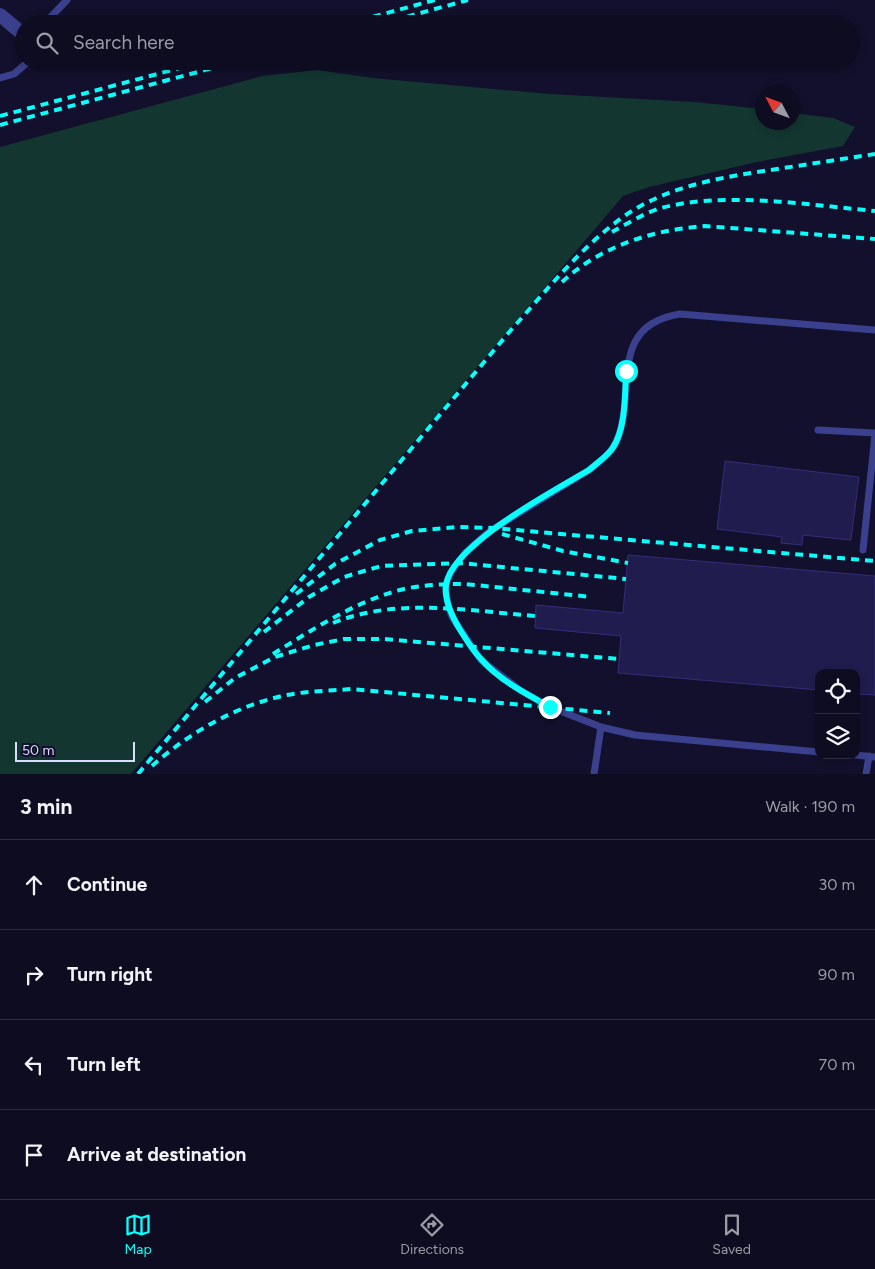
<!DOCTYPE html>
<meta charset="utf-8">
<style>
:root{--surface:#0e0c21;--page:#1c1a2e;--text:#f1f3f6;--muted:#9b9ba5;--line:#2e2c3f;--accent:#08fffc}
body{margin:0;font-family:Figtree,sans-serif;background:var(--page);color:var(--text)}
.controls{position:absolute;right:15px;bottom:15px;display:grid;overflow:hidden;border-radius:10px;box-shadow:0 2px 8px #0003}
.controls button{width:45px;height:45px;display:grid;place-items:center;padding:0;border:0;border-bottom:1px solid var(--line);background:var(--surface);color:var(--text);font:25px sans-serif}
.compass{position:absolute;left:755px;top:85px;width:45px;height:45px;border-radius:50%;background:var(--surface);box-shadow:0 2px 8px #0003;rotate:311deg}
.scale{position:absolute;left:15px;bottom:12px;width:120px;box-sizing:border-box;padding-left:5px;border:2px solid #dcdcff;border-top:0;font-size:14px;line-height:18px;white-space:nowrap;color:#dcdcff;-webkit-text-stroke:4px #12102c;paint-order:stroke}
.stop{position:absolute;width:15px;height:15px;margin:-11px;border:4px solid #08fffc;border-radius:50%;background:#fff}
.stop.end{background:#08fffc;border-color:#fff;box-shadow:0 1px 5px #0008}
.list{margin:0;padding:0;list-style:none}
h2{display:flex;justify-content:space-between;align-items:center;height:65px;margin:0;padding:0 20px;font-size:21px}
h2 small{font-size:16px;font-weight:400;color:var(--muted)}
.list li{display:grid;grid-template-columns:32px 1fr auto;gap:15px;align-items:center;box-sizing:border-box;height:90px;padding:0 20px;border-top:1px solid var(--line)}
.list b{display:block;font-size:19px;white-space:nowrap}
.list em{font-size:16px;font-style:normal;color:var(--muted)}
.icon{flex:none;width:28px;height:28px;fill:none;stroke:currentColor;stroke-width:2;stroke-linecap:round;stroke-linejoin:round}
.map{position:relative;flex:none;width:875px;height:774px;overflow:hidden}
.search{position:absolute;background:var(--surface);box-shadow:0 2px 8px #0003;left:15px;right:15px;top:15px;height:55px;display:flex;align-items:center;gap:12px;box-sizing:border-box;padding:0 18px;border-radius:28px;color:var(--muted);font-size:19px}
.sheet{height:425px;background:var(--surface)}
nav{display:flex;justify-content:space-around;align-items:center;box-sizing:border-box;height:70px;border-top:1px solid var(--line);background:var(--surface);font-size:14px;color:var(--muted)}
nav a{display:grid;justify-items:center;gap:2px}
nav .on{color:var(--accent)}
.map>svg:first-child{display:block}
.green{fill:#133631}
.building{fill:#201c4e;stroke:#342d7b}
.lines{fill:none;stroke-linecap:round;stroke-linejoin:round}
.service{stroke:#3a408d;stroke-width:7}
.minor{stroke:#3a408d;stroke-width:14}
.rail{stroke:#08fffc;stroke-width:4;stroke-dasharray:8 6;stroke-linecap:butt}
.route{stroke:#08fffc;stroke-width:6}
</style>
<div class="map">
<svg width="875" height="774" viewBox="0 0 875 774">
<rect width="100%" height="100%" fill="#12102c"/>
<!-- green -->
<path class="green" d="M317,70L373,78L550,94L695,102L762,109V122H792L793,113L833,118L855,127L843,146L757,162L649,187L623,196L131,774H0V147L262,76Z"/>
<!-- building -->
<path class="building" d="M725,461L859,477L851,540L803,535L802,545L781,543L782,537L717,529Z
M628,555L875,576V695L856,694V673H819V690L618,673L621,636L535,628L536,605L623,613Z"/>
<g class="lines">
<!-- service -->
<path class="service" d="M44,24L67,0
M0,78L14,74L29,61
M818,430L875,433
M863,550L875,434
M819,752L635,735L601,727L550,707L520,690L481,660L452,617L449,609L446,592V584L451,572L465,553L490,531L589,470C598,463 608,456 614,446C640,399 603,326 680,314L875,330
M856,755L875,757
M594,774L601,727
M866,774L869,756"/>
<!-- minor -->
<path class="minor" d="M0,15L24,35"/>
<!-- rail -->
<path class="rail" d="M346,24L435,0
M380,24L468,0
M0,116L206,61
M0,125L239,61
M612,232C627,224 644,213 661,208C726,191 808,205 875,211
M562,282C601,246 652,230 705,226L875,239
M502,534L563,551L628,563
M296,594L335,564L380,540L412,531L458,527L493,528L561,534L875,561
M333,623C397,597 469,611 536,616
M264,632L309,597L344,577L381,566L460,563L626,579
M273,654C312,630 351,604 396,591C417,585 442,584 465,584L592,597
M205,702L235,678L275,657L314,645L344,639H384L619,659
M152,766C189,733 234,707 282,696C304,691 328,691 351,689L610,713
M138,774L511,330C546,291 580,248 623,217C668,185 724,177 777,169C810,164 842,159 875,154"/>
</g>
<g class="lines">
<!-- route -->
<path class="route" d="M550,707C526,694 499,680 481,659C472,650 466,639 459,628C452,616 444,600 446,585C452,544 554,491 589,470C597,463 606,457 612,449C626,430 625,393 626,371"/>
</g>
</svg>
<div class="controls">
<button><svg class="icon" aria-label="locate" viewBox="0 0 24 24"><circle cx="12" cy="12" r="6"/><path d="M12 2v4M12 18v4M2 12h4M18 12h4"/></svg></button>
<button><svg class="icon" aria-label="layers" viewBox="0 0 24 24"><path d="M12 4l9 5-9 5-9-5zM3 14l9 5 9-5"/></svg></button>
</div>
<svg class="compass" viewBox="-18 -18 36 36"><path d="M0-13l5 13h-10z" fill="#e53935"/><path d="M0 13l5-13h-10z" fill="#9b9ba5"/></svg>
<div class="scale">50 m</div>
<div class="stop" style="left:626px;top:371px"></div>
<div class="stop end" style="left:550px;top:707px"></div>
<div class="search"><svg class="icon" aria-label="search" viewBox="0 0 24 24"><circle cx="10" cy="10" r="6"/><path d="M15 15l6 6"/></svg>Search here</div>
</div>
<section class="sheet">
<h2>3 min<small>Walk · 190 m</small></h2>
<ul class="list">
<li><svg class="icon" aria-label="ahead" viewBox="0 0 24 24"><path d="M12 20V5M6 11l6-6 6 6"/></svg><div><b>Continue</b></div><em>30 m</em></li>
<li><svg class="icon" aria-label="right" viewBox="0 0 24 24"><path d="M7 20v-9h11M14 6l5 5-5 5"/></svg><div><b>Turn right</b></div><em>90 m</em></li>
<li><svg class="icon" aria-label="left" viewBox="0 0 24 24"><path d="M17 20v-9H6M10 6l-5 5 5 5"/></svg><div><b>Turn left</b></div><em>70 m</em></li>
<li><svg class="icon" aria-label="arrive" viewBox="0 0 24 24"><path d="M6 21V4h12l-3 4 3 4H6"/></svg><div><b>Arrive at destination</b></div></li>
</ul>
</section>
<nav>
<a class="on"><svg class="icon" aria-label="map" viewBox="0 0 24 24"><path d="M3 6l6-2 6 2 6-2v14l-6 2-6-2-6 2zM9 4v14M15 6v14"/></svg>Map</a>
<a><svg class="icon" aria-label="directions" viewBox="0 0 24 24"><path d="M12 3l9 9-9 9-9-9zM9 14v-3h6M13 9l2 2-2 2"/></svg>Directions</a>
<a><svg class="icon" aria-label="saved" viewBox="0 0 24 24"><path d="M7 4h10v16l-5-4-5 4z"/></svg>Saved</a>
</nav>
